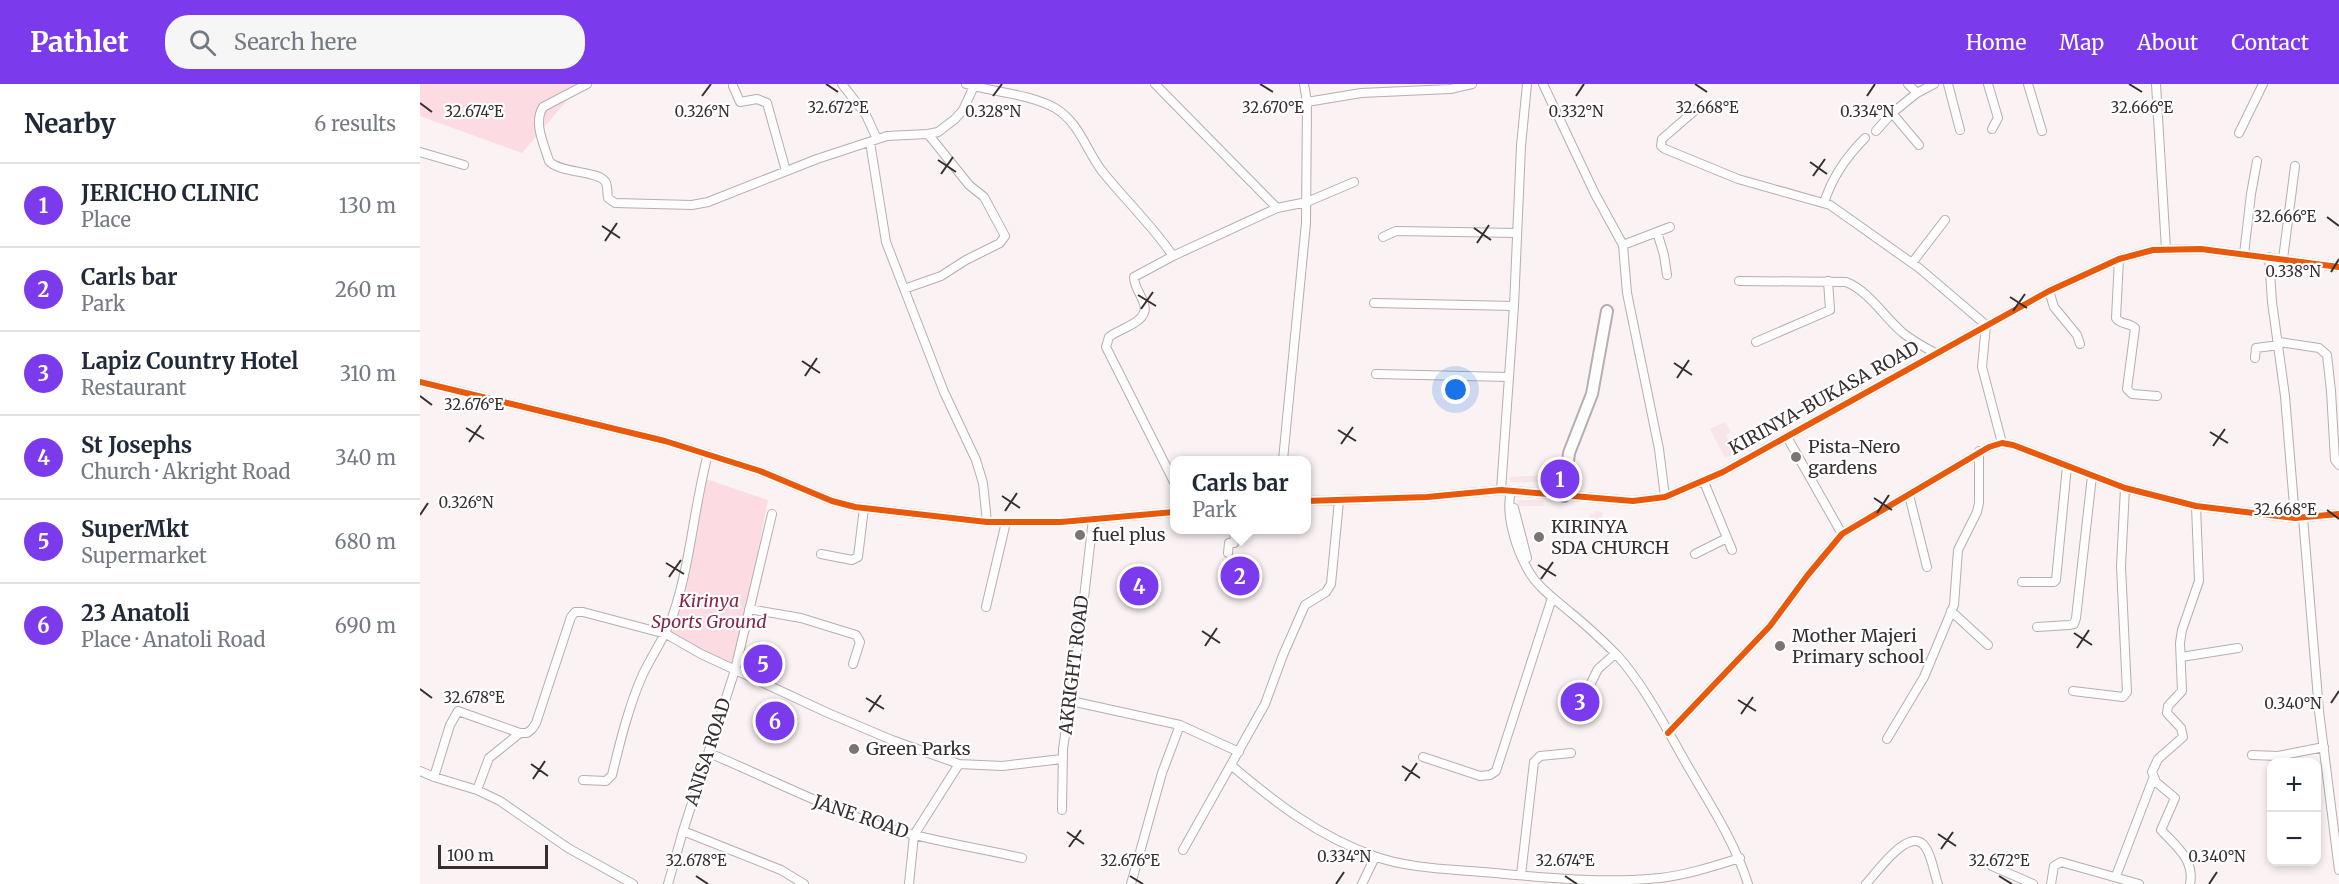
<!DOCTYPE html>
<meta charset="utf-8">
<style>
:root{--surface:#fff;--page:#f6f6f7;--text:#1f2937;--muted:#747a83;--line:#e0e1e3;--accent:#7c3aed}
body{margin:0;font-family:Merriweather,serif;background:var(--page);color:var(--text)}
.controls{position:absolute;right:18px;bottom:18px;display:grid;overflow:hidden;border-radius:12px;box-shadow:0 3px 9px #0003}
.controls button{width:54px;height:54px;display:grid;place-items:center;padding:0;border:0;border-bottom:2px solid var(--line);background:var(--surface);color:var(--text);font:30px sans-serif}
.scale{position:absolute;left:18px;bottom:15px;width:110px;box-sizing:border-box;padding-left:6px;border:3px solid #372e2f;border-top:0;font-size:16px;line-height:21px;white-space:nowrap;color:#372e2f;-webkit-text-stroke:4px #fff;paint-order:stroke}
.you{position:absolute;left:1036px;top:306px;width:21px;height:21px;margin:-15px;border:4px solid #fff;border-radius:50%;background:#1a73e8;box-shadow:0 0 0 9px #1a73e833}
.badge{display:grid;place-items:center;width:39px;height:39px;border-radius:50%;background:var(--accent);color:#fff;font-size:20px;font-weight:700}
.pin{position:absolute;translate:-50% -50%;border:3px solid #fff;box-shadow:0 2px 6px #0006}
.popup{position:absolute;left:750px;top:372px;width:141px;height:78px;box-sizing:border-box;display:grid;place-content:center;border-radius:12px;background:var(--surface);filter:drop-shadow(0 2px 4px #0005);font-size:20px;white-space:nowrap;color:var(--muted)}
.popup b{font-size:22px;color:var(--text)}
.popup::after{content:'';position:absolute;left:50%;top:100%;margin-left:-12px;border:12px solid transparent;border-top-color:var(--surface)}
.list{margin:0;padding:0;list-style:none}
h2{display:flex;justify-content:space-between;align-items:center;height:78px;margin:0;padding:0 24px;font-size:26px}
h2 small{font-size:20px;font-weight:400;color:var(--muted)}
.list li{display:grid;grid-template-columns:39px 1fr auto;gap:18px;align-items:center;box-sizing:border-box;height:84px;padding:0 24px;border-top:2px solid var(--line)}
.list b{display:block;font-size:22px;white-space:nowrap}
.list p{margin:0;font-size:20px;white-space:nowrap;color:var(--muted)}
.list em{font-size:20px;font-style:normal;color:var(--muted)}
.icon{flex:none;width:33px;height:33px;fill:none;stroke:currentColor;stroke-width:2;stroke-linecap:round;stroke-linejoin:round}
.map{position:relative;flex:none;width:1919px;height:800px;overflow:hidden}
header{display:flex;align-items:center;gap:36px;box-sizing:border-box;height:84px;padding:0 30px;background:var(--accent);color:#fff}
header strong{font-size:28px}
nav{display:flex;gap:33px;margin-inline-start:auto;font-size:21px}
.search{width:420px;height:54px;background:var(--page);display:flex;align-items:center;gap:15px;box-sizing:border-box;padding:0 21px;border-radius:24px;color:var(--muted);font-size:22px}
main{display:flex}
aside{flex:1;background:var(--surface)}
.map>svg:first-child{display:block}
.built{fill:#f7e5e7}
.green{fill:#fcdce2}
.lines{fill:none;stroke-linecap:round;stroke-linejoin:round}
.street-casing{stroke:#b6aeaf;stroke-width:10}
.secondary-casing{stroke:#b6aeaf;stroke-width:14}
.street{stroke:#fefdfd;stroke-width:8}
.secondary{stroke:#fefdfd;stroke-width:10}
.cycleway-casing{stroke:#fff;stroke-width:10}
.cycleway{stroke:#e8590c;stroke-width:6}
.ticks{fill:none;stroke:#372e2f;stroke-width:2}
.poi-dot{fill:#7b7374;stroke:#fff;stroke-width:2}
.labels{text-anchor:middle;stroke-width:4.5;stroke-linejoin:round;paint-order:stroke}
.street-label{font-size:18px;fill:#372e2f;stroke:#fff}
.poi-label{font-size:18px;fill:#372e2f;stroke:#fff;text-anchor:start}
.park-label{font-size:18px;font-style:italic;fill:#892545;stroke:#fff}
.ticks-label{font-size:15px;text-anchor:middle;fill:#372e2f;stroke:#fff;stroke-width:4.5;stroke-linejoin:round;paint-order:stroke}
</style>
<header>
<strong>Pathlet</strong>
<div class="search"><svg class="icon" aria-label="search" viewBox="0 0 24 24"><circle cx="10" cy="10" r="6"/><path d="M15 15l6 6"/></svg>Search here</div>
<nav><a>Home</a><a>Map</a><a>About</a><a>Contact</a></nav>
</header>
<main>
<aside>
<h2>Nearby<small>6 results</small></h2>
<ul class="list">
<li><span class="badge">1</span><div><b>JERICHO CLINIC</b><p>Place</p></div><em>130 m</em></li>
<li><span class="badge">2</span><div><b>Carls bar</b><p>Park</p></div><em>260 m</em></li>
<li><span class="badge">3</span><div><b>Lapiz Country Hotel</b><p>Restaurant</p></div><em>310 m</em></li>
<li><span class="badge">4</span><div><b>St Josephs</b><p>Church · Akright Road</p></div><em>340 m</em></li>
<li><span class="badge">5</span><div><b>SuperMkt</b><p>Supermarket</p></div><em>680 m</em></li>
<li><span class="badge">6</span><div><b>23 Anatoli</b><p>Place · Anatoli Road</p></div><em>690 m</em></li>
</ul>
</aside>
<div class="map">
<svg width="1919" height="800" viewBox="0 0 1919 800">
<rect width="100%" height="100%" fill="#faf2f3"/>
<!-- built -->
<path class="built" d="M1305,338L1311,348L1306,351L1314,370L1305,374L1290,345Z
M1128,391V398H1091L1089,393Z
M1097,416H1123L1124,422H1098Z
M1175,427L1183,428L1178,446L1166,445L1170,429L1174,431Z"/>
<!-- green -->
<path class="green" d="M0,0H161L102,69L0,32Z
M283,394L348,416L315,585L245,546L266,482Z"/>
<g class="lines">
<!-- street casing -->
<g class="street-casing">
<path id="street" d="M167,0L123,23C113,39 124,60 129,77C140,90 181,86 186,99C188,104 187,110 188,114L195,119L272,121L288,118L397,75L467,52L508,50L518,48L535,35L543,26L555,0
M422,0L446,31L457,55
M546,0C573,8 610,10 635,24C659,38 666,66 682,87C705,116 732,141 753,172
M735,0L857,124
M1123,0L1175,110L1203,161L1207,209L1239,365L1245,413
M1488,0L1497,9L1514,0
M1528,0L1540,46
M1568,0L1578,34L1572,45
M1608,0L1622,47
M1736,0L1746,165
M313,2L320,18L337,15L347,19L366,87
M1497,9L1472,29L1499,61
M887,18L941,9L1030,5L1052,0
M1280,22L1242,55L1241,62L1245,65L1318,95L1410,121L1499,184L1566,241L1562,283L1582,359
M1456,47L1472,29
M1819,49L1843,0
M450,58L466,158L524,308L556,376L563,399L567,438
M0,68L44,81
M1404,119C1412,93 1426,73 1445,54
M1237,148L1244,171L1247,191
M963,153L976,147L1097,149
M1203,161L1250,143
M1824,170L1831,110L1837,77
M1849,173L1852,218L1865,312L1875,434
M1699,175L1696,234C1700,241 1709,238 1715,244L1707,305L1712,310L1737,312
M1863,175L1875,82
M1492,179L1525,136
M1319,197L1426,198C1449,207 1464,233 1483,249C1493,257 1504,263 1515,269
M484,205L521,192L546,176L580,159L585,152L564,113L549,101L508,50
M1629,207L1634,223L1657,251L1660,260
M954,219L1094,222
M1336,258L1410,226L1408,197
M1859,258L1899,264L1907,271L1911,307L1915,376L1919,381
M1835,274L1836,264L1859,261
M956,290L1089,293
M0,298L245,357L340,387L412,417L435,423L567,438H641L754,428
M1367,353L1422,450
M863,376L886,139L887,18L884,0
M754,398L686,263L689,253C700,244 730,238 724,220C721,210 714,203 714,193L753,172L857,124L887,118L934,98
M1284,398L1312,466
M1081,406L1094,222L1101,62L1107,0
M1091,407C1085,431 1096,465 1108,486C1118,504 1135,515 1150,528C1166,541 1182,556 1197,571C1224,601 1246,644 1266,679C1289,719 1314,756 1328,800
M1489,411L1507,483
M886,417L1007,413L1081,406L1213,417L1245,413L1303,388L1629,207L1699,175L1733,166L1781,165L1919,183
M1094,424L1107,474
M1883,433L1899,627L1919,786
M808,469L809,459H814L815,446
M401,470L432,476L438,473L444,424
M1275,470L1307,454
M1602,498H1634L1636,496L1647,382
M566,523L586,438
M329,525L381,534L436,551L440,558L433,580
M1531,527L1568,561
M1617,543L1649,541L1654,540L1656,534L1672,392
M1761,573L1818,564
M1653,607L1703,613L1707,608L1701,482L1705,404
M651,617L760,641L819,668
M1156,629L1178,585L1195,570
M1248,649L1350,542L1387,492L1422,450L1569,363L1582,359L1593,361L1705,404L1776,422L1875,434L1919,430
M1467,655L1504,593L1534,521L1538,466L1557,428L1559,419V367
M289,669C346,693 400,721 458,741C505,756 554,763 602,774
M1832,671L1858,672L1904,663
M1003,673L1060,692L1070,691L1076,687L1132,514
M812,682C856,719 898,752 954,772C986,784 1028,785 1062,788C1121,793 1181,800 1240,794C1267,791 1294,782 1320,774
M0,687L14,693L57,706L80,717L148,764L213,800
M14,693L30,641L38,627L100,649
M163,696L186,697L192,691C200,658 209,621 223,590C233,569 247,550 254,528C271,476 274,422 288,370
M57,706L69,674L100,649H107L112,645L116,639L151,533L155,528H163L246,550L281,570L408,629L472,656L539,680L582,682L642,675
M642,726L643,665L661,540L673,435
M263,747L361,786L384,800
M763,766L845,620L863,571L885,521L906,508L911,500L919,417
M1572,782L1613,800
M1101,791L1114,678L1120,672L1151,669
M1696,792L1733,695
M248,800L263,747L315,586L352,430
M489,800L494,751L539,680
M711,800L742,689L760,641
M942,800L955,773
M1446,800C1457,788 1491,739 1506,764C1512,773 1514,789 1518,800
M1631,800L1634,782L1641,778L1719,800
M1770,800C1775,776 1756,762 1741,746L1755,714L1736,698L1732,688L1738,675L1763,653L1761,644L1747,629L1748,622L1762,607L1760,559L1762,546L1779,497L1776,422"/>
</g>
<!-- secondary casing -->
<g class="secondary-casing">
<path id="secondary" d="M1144,412L1149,369L1172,310L1187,227"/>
</g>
<!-- street -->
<use href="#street" class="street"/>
<!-- secondary -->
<use href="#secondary" class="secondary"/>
<!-- cycleway casing -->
<g class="cycleway-casing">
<path id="cycleway" d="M0,298L245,357L340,387L412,417L435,423L567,438H641L754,428
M886,417L1007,413L1081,406L1213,417L1245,413L1303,388L1629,207L1699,175L1733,166L1781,165L1919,183
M1248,649L1350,542L1387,492L1422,450L1569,363L1582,359L1593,361L1705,404L1776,422L1875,434L1919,430"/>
</g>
<!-- cycleway -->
<use href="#cycleway" class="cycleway"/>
</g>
<!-- ticks -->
<path class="ticks" d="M406,0L418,8M840,0L853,8M1275,0L1287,8M1709,0L1722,8M282,12L291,0M573,12L582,0M1156,12L1164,0M1447,12L1455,0M0,19L12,28M518,76L536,88M1390,78L1407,90M521,90L533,73M1393,92L1405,75M1907,133L1919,142M182,142L200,154M1054,144L1071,156M185,157L197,139M1057,159L1069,141M1911,188L1919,175M718,211L736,222M1590,213L1607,224M721,225L733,208M1593,227L1605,210M382,277L400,289M1254,279L1272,291M385,292L397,274M1257,294L1269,276M0,312L12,321M46,344L64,355M918,346L936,357M1790,348L1808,359M49,358L61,341M921,360L933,343M1793,362L1805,345M582,412L600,424M1454,414L1472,426M1907,426L1919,435M585,427L597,409M1457,429L1469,411M0,431L8,419M246,479L264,490M1118,481L1136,492M249,493L261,476M1121,495L1133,478M782,547L800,559M1654,549L1672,561M785,562L797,544M1657,564L1669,546M0,605L12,614M446,614L464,625M1318,616L1336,627M1911,619L1919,607M449,628L461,611M1321,630L1333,613M111,680L128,692M982,682L1000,694M113,695L125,677M985,697L997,679M647,748L664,760M1518,750L1536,762M649,763L661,746M1521,765L1533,748M276,792L288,800M710,792L723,800M1145,792L1157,800M1579,792L1592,800M916,800L924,788M1789,800L1797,788"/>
<!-- markers -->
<g class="poi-dot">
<circle cx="1376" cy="373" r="6"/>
<circle cx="660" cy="451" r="6"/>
<circle cx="1119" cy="453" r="6"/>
<circle cx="1360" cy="562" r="6"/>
<circle cx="434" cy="665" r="6"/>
</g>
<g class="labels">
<!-- street labels -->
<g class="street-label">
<text transform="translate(1404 314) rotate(-29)" y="6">KIRINYA-BUKASA ROAD</text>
<text transform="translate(654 581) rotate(-83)" y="6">AKRIGHT ROAD</text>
<text transform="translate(288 668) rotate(-72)" y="6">ANISA ROAD</text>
<text transform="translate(441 733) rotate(19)" y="6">JANE ROAD</text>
</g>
<!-- poi labels -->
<g class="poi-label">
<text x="1388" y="369">Pista-Nero<tspan x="1388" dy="21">gardens</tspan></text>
<text x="1131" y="449">KIRINYA<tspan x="1131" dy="21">SDA CHURCH</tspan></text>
<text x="672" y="457">fuel plus</text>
<text x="1372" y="558">Mother Majeri<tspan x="1372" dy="21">Primary school</tspan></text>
<text x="446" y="671">Green Parks</text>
</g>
<!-- park labels -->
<g class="park-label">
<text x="289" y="523">Kirinya<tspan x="289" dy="21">Sports Ground</tspan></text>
</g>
</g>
<g class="ticks-label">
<text x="1722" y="29">32.666°E</text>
<text x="418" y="29">32.672°E</text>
<text x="1287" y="29">32.668°E</text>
<text x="853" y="29">32.670°E</text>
<text x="282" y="33">0.326°N</text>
<text x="573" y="33">0.328°N</text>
<text x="1156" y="33">0.332°N</text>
<text x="1447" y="33">0.334°N</text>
<text x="54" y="33">32.674°E</text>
<text x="1865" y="138">32.666°E</text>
<text x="1873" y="193">0.338°N</text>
<text x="54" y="326">32.676°E</text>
<text x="46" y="424">0.326°N</text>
<text x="1865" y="431">32.668°E</text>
<text x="54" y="619">32.678°E</text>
<text x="1873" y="625">0.340°N</text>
<text x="924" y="778">0.334°N</text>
<text x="1797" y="778">0.340°N</text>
<text x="276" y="782">32.678°E</text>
<text x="710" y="782">32.676°E</text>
<text x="1145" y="782">32.674°E</text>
<text x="1579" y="782">32.672°E</text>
</g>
</svg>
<div class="controls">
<button>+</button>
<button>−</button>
</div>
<div class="scale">100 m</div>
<div class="you"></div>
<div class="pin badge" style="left:1140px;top:395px">1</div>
<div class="pin badge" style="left:820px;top:492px">2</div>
<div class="popup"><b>Carls bar</b>Park</div>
<div class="pin badge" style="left:1160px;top:618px">3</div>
<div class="pin badge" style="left:719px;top:502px">4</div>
<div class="pin badge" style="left:343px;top:580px">5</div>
<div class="pin badge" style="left:355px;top:637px">6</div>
</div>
</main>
